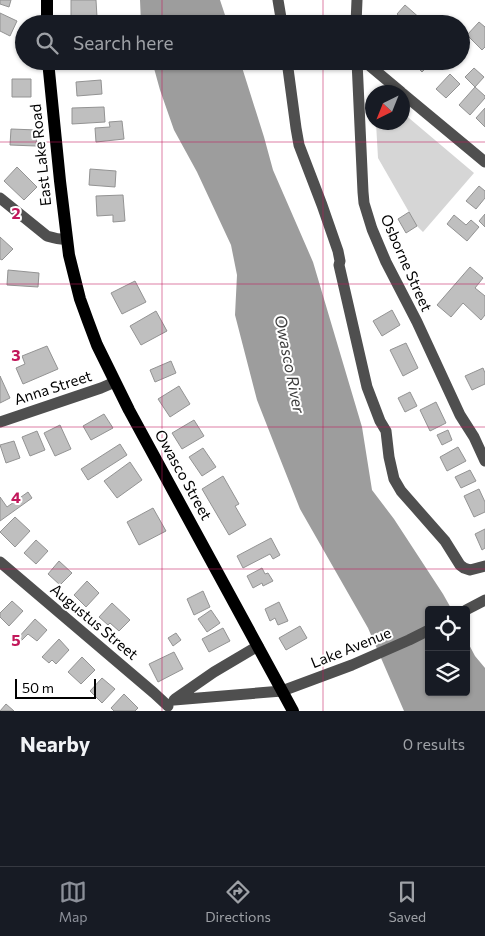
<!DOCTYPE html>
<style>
:root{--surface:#171b24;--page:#20242c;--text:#f1f3f6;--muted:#9ea1a6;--line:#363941;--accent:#8c9099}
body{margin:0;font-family:Commissioner,sans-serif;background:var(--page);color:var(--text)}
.controls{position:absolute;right:15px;bottom:15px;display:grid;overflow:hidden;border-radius:5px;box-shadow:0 1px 4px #0004}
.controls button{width:45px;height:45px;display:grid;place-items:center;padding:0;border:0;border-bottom:1px solid var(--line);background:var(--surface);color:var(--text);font:25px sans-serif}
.compass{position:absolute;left:365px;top:85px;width:45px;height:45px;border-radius:50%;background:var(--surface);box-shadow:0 1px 4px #0004;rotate:223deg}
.scale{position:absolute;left:15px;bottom:12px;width:81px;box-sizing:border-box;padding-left:5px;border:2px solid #000;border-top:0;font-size:14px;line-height:18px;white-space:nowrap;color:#000;-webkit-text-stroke:4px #fff;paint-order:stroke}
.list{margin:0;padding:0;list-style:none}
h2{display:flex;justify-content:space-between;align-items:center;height:65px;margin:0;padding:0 20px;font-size:21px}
h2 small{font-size:16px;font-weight:400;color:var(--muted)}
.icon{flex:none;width:28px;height:28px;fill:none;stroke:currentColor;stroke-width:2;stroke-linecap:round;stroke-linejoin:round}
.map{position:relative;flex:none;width:485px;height:711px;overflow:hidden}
.search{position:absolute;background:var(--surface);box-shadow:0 1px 4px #0004;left:15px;right:15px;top:15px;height:55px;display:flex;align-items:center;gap:12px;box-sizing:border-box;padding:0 18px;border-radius:28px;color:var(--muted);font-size:19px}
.sheet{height:155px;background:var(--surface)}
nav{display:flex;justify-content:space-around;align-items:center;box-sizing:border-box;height:70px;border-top:1px solid var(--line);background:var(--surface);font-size:14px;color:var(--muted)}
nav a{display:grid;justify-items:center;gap:2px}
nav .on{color:var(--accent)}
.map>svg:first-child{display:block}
.green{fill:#d6d6d6}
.water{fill:#9d9d9d}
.building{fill:#bfbfbf;stroke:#939393}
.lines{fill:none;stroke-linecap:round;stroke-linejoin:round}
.minor{stroke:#4f4f4f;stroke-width:11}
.major{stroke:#000;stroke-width:12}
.grid{fill:none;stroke:#c2185b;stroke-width:1;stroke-opacity:0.55}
.labels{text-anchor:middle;stroke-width:4;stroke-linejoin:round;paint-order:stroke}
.street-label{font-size:15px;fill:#000;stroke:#fff}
.water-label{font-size:16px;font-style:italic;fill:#3e3e3e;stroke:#fff}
.grid-label{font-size:16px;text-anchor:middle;font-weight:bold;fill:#c2185b;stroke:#fff;stroke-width:4;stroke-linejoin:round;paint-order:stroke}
</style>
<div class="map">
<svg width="485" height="711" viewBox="0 0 485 711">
<rect width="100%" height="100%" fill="#fff"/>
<!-- green -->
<path class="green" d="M403,113L474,173L423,232L417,226L378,158L376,123L402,122Z"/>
<!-- water -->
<path class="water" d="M140,0H220L228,24H141Z
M152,61H240L264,137L273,170L313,262L362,427L372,490L394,519L443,594L452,610H429V692H466V639L475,656L485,668V711H404L368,628L300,509L277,451L257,400L235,315L237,275L231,245L197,172L174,130L160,90Z"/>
<!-- building -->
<path class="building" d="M0,0H11L9,7L0,4Z
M71,0H96L97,17H71Z
M405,5L422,20L418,24H408L397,14Z
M0,13L17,21L10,36L0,31Z
M395,17L403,24H389Z
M479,22L485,27V47L482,50L467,35Z
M416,61H433L422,72L415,65L417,63Z
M474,68L484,77L475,87L465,77Z
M450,74L460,84L446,98L436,89Z
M12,79H31V97H12Z
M101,80L102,94L77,96L76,82Z
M475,87L485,96V98L470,115L459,105Z
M104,107L105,122L72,124V108Z
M485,108V127L476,118Z
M122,121L124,139L96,142L95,128L110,127L109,122Z
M11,129L37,130L36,146L10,145Z
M17,167L37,187L24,200L4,181Z
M90,169L116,171L115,187L89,185Z
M479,186L485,191V198L476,209L466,201Z
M123,195L125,221L113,222V215L97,216L96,196Z
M409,212L417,226L406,233L398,219Z
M485,214V227L479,221Z
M454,215L466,225L471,220L479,227L467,241L447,224Z
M0,237L13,249L2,260L0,259Z
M470,267L483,278L475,288L485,296V315L481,320L463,303L451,317L437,305Z
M8,270L39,273L38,287L7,285Z
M135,281L146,302L122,314L111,293Z
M392,310L400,325L382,336L373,321Z
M156,311L167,331L141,345L130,326Z
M406,343L418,368L403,376L390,350Z
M47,346L58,369L23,384L16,368L25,364L22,356Z
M171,361L176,373L155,382L150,370Z
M483,368L485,373V384L472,390L465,376Z
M0,376L10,398L0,403Z
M179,386L190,404L170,417L158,399Z
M410,392L417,406L405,412L398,398Z
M436,402L446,423L430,431L420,410Z
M104,414L113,428L91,440L83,426Z
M194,420L204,436L182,449L172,433Z
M60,425L71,449L55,456L44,433Z
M448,430L452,440L442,445L437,435Z
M37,431L45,450L30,456L22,437Z
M14,441L20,458L6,463L0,445Z
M120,444L127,455L88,480L81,469Z
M458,447L466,461L447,471L440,457Z
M203,448L216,467L202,476L189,457Z
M130,462L142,480L117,498L104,481Z
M470,470L476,481L461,488L455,477Z
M223,476L239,504L235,506L246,525L229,535L202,489Z
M479,489L485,502V512L474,517L464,496Z
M28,492L32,498L0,521V497L7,507Z
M153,508L166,531L139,545L127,522Z
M15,517L30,531L15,547L0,532Z
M485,529V548L482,550L475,534Z
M271,538L280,555L273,559L270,554L243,568L237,556Z
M36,540L48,551L36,564L24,553Z
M59,561L72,573L60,585L48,574Z
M262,568L265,574L268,573L273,581L263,586L262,583L253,588L247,576Z
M87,581L99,593L86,607L74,595Z
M203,591L210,607L194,615L187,599Z
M12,601L23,611L9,626L0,617V613Z
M279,602L288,621L278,625L275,618L270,621L265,609Z
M112,603L130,620L119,631L110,623L108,625L99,617Z
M211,610L220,623L207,632L198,619Z
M35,619L47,630L37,641L28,634L21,641L18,638Z
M300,626L307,638L286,650L279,638Z
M223,628L230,641L209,652L202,639Z
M176,633L181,640L173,646L168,638Z
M59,639L69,650L56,664L52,660L49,663L42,657Z
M174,652L183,669L158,682L149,664Z
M82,657L95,670L81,684L68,672Z
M102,678L115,689L102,703L90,691Z
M124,694L138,708L135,711H114L111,708Z
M6,704L14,711H0Z"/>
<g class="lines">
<!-- minor -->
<path class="minor" d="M278,0L282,24
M356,24L357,0
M287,61L296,128L299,145L322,205L338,251L340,261L339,265L367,387L380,421L386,431L389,457L394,479L401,491L445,541L460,565L464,568L470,570L485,566
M357,61L363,192L364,203L372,229L386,262L417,322L460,415L474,437L485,461
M364,61L401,92
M402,93L485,162
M0,198L47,236C54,238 60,240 67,239
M0,422L101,388L115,382
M0,562L154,693L168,706
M466,610L485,600
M175,699L214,672L258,646
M174,700L282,691L352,665L409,640L429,630"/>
<!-- major -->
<path class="major" d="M47,24V0
M48,61L60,181L69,255L80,299L88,321L97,345L129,410L293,711"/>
</g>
<!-- grid -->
<path class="grid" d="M162,0V24M323,0V24M162,61V711M323,61V711M0,142H485M0,284H485M0,427H485M0,569H485"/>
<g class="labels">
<!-- street labels -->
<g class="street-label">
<text transform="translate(41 155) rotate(-96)" y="5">East Lake Road</text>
<text transform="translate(406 263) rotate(66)" y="5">Osborne Street</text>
<text transform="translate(53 388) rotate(-18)" y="5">Anna Street</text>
<text transform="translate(183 475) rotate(61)" y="5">Owasco Street</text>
<text transform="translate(94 622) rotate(40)" y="5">Augustus Street</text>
<text transform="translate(351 648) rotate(-22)" y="5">Lake Avenue</text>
</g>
<!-- water labels -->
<g class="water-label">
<text transform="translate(290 364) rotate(79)" y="6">Owasco River</text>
</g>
</g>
<g class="grid-label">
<text x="16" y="219">2</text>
<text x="16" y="361">3</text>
<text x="16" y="503">4</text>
<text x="16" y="646">5</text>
</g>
</svg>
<div class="controls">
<button><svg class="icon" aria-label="locate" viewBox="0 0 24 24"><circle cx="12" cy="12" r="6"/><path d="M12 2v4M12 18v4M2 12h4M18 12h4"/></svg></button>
<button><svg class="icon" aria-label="layers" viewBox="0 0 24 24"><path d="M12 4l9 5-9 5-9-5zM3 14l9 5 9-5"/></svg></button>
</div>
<svg class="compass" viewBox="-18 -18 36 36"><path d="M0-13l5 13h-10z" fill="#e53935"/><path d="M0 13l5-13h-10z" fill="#9ea1a6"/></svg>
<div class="scale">50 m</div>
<div class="search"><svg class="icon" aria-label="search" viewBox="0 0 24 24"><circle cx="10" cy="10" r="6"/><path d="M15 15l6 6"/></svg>Search here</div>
</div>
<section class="sheet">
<h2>Nearby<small>0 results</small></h2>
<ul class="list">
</ul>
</section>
<nav>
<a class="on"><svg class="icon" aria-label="map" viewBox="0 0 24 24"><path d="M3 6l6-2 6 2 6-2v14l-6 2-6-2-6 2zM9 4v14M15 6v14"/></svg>Map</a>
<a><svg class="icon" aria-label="directions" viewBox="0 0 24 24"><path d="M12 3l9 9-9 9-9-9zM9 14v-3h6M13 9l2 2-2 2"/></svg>Directions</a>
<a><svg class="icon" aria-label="saved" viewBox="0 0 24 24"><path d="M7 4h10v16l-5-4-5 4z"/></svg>Saved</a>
</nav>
